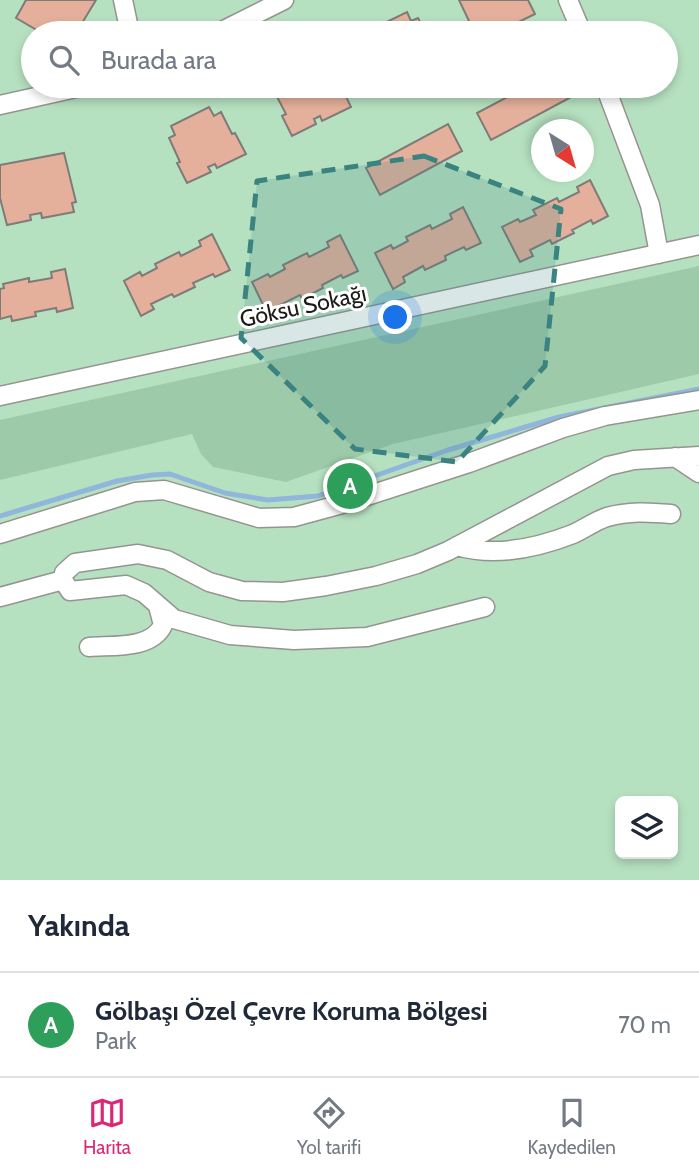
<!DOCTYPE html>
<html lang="tr">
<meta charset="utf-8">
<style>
:root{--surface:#fff;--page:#f6f6f7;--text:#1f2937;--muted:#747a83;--line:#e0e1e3;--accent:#db2777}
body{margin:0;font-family:Cabin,sans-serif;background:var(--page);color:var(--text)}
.controls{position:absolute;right:21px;bottom:21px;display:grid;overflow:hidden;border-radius:10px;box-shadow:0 4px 10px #0003}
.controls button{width:63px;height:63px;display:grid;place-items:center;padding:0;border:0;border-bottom:2px solid var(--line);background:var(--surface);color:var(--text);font:35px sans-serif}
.compass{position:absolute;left:531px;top:119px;width:63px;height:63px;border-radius:50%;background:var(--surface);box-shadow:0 4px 10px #0003;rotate:143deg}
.you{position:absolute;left:396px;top:318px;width:24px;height:24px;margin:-18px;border:5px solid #fff;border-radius:50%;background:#1a73e8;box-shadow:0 0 0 10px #1a73e833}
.badge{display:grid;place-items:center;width:46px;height:46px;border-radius:50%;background:var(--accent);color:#fff;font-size:23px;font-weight:700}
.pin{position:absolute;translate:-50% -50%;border:4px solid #fff;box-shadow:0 2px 7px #0006}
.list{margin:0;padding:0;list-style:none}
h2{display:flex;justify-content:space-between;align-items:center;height:91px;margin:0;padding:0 28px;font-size:30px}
h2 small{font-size:23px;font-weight:400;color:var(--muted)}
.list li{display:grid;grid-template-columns:46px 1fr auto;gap:21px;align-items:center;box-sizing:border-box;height:105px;padding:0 28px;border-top:2px solid var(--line)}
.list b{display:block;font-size:26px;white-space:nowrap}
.list p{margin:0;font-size:23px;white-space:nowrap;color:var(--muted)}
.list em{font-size:23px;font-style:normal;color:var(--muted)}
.icon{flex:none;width:38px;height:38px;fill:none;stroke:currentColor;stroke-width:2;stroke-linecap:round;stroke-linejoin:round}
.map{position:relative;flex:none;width:699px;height:880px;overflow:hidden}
.search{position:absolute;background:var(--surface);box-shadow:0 4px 10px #0003;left:21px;right:21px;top:21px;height:77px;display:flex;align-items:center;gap:18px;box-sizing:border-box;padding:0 24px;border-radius:38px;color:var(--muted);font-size:26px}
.sheet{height:196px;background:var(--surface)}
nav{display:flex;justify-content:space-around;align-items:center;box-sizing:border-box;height:98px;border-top:2px solid var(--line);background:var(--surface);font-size:19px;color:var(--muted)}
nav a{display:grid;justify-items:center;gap:4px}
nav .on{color:var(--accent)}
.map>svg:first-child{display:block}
.green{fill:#b6e1c0;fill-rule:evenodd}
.forest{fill:#9dcaa8}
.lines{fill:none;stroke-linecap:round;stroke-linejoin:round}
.stream{stroke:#91b6dc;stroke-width:5}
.building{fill:#e4b09b;stroke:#7f7b79;stroke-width:2}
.minor-casing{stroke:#959490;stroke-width:21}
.minor{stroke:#fff;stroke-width:18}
.marked{fill:#3b8381;fill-opacity:0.2;stroke:#3b8381;stroke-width:5;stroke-dasharray:14 9;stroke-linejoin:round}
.labels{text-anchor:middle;stroke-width:6;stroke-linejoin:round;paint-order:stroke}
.street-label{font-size:23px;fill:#1b1b19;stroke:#fff}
</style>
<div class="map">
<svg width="699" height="880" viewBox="0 0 699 880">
<rect width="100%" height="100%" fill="#fbf9f6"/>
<!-- green -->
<path class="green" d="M0,0H699V880H0ZM33,33H666V86H33ZM542,130H584V172H542ZM620,801H673V854H620Z"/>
<!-- forest -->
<path class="forest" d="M699,266V374L393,444L286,482L213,467L201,454L192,434L0,480V420Z"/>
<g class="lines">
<!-- stream -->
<path class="stream" d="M0,516L117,481L152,475L170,474L225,493L268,500L318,496L448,450L559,417L699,389"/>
</g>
<!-- building -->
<path class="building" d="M26,0H96L76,33H42L16,18Z
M459,0H528L535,14L506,28L503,23L497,26L499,31L495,33H471L466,23L469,21Z
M407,12L411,21L418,18L426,33H369L368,31Z
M280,86H341L351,107L322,121L320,116L314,119L316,124L292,136L282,116L286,114L274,91L281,88Z
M528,86H567L573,96L491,140L477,113Z
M209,107L214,116L221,112L232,134L235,133L246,154L217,168L215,164L208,167L211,172L187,183L177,163L180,162L169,138L175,135L171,126Z
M448,124L462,151L380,195L366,168Z
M64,153L76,202L72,203L74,212L42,218L41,213L30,215L31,220L7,225L0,198V165Z
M590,180L608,216L593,224L591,220L572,230L574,233L552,244L550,240L530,250L533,256L520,262L502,227L518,219L520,222L536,215L533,210L557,198L559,202L579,192L577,187Z
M463,207L481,243L466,250L464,247L445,256L446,260L425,270L423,266L403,277L405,282L393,289L375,253L391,245L393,249L408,241L406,237L430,225L432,229L452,219L450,214Z
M212,234L230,270L215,277L213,274L193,283L195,287L174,297L172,294L151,304L154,309L141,316L124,281L140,272L142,276L157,268L155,264L179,252L181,256L201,246L199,241Z
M340,235L358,271L343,278L341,275L322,285L323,288L302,299L300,295L280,305L282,310L269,317L252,282L268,274L270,277L285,269L283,265L307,253L309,257L329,247L327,242Z
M65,269L73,308L57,312L56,308L35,312L36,316L12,321L11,316L0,319V289L4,288L3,284L29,278V282L52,278L51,272Z"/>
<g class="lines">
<!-- minor casing -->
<g class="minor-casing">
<path id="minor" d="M123,0L130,33
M568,0L582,33
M218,33L284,0
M605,86L650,205L659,254
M0,105L85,86
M0,396L699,245
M675,457L699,473
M0,534L135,492L164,490L259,518L294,517L342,504L469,463L563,428L605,416L699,400
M457,546C494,557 537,548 573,534C584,529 595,521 607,517C629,511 648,512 671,514
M0,597L63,580
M485,607L367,637L294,640L230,635L174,619L144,593L126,585L70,591L63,580L64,573L75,563L138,554L167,560L209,582L242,591L283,592L326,586L376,576L417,564L448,551L608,466L634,460L699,456
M89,647C112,645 151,650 163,625L158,606"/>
</g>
<!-- minor -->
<use href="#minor" class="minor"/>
</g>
<!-- marked area -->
<path class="marked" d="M424,156L561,209L545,366L457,462L355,449L241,338L257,181Z"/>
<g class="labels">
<!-- street labels -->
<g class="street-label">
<text transform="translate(303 306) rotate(-12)" y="8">Göksu Sokağı</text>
</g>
</g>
</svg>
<div class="controls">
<button><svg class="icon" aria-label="layers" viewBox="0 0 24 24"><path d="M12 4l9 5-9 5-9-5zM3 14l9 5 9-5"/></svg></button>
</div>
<svg class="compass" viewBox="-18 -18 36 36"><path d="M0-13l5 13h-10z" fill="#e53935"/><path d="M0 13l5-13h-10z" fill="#747a83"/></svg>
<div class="you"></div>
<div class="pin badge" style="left:350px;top:486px;background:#2e9e5b">A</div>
<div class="search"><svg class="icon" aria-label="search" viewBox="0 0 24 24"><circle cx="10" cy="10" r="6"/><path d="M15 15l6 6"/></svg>Burada ara</div>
</div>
<section class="sheet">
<h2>Yakında<small></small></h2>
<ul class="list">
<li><span class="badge" style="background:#2e9e5b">A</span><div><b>Gölbaşı Özel Çevre Koruma Bölgesi</b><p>Park</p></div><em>70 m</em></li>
</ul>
</section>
<nav>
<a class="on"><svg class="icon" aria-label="map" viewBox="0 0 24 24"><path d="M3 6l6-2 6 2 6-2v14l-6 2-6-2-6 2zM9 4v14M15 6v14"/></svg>Harita</a>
<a><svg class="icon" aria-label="directions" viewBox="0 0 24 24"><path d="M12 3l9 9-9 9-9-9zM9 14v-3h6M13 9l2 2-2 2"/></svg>Yol tarifi</a>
<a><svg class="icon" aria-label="saved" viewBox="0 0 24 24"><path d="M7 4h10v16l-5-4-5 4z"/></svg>Kaydedilen</a>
</nav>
